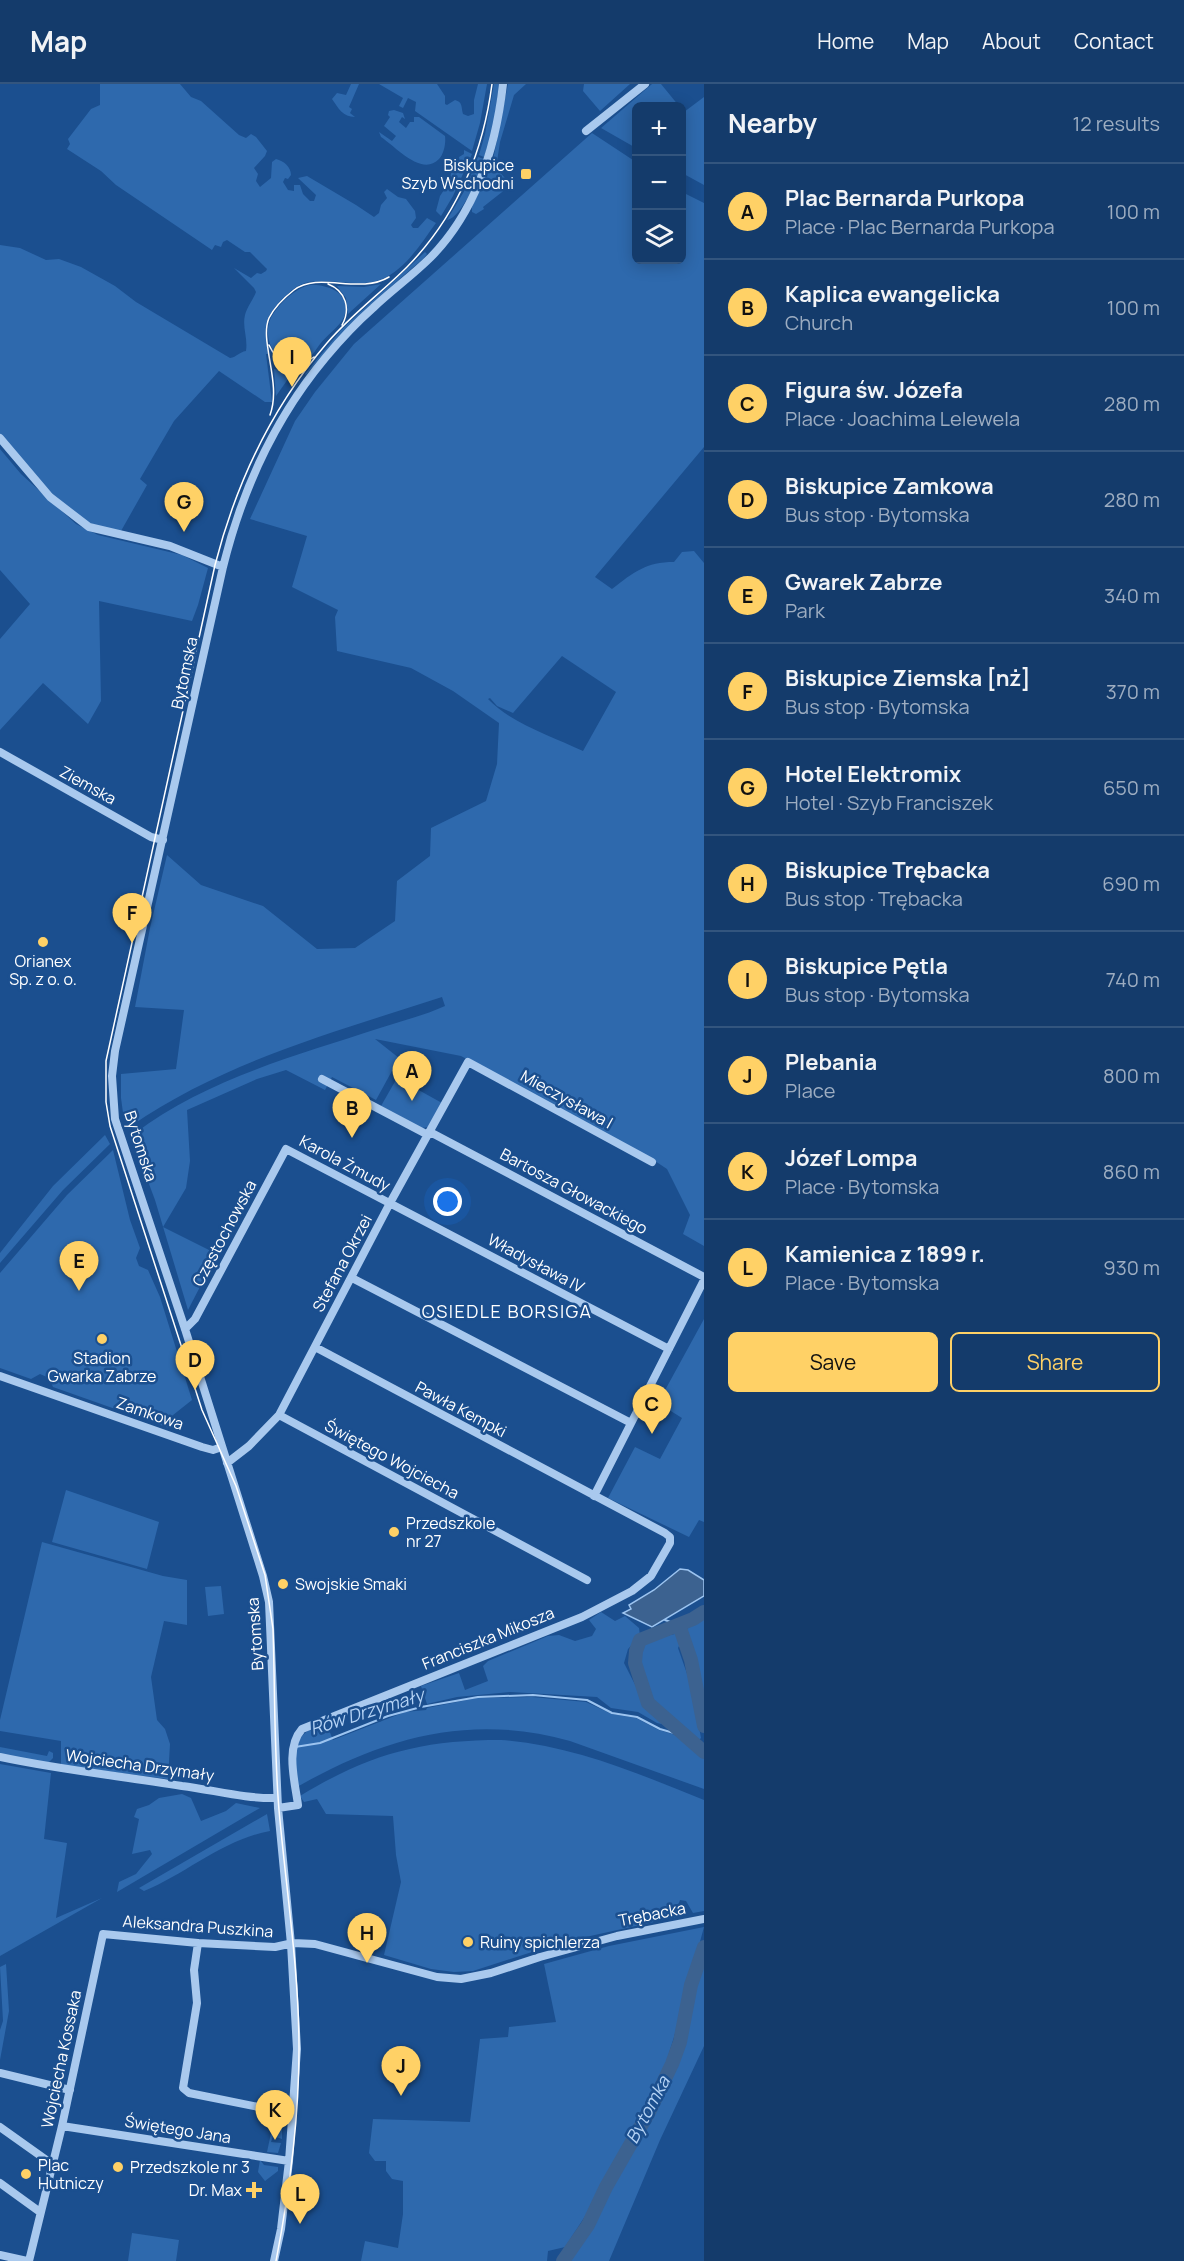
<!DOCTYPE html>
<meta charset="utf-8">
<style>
:root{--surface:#143b6b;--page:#214673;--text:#f1f3f6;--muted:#9dadc1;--line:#33557e;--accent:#ffd166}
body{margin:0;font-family:Manrope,sans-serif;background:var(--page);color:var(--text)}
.controls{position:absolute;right:18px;top:18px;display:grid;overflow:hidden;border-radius:9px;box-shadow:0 3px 15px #0003}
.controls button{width:54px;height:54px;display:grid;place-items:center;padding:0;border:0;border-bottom:2px solid var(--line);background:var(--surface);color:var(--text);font:30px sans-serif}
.you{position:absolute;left:448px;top:1118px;width:21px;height:21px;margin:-15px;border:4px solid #fff;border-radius:50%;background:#1a73e8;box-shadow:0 0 0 9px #1a73e833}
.badge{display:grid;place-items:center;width:39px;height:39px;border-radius:50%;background:var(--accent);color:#111;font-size:20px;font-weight:700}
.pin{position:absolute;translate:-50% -50px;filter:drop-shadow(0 2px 3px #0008)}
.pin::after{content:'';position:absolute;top:32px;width:21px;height:18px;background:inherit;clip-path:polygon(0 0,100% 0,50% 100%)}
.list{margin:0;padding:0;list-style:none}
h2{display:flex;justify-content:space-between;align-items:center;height:78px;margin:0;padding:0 24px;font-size:26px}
h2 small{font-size:20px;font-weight:400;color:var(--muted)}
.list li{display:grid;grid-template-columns:39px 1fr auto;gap:18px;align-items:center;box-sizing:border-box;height:96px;padding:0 24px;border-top:2px solid var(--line)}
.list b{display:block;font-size:22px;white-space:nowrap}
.list p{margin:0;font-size:20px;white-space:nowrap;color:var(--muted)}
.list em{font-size:20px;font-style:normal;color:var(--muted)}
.actions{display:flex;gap:12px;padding:18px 24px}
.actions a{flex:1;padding:14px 0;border:2px solid var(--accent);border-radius:9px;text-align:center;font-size:21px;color:var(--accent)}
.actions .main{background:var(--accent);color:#111}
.icon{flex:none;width:33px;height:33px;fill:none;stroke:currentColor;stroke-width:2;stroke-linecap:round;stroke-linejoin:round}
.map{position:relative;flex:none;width:704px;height:2177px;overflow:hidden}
header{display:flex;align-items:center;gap:36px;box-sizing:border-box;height:84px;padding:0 30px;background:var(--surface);border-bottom:2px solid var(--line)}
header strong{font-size:28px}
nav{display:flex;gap:33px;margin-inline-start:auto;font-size:21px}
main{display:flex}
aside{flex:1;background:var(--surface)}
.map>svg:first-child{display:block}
.green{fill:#2e69ad;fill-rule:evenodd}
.water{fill:#3c6290;stroke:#9cc4f0;stroke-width:1.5}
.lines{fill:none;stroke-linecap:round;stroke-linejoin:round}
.stream{stroke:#9cc4f0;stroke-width:2}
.river{stroke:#3c6290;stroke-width:14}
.minor{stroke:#a9c9ee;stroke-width:8}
.tram{stroke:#fff;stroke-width:1.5}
.poi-dot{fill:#ffd166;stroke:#1b4f8f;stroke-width:2}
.labels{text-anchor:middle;stroke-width:5;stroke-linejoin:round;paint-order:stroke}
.poi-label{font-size:16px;fill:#fff;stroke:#1b4f8f;text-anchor:start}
.street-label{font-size:16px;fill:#fff;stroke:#1b4f8f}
.neighbourhood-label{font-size:18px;letter-spacing:1.5px;fill:#fff;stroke:#1b4f8f}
.water-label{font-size:18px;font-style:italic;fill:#b5d3f5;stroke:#1b4f8f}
</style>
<header>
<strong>Map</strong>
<nav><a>Home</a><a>Map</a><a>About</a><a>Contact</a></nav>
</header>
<main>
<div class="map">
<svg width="704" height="2177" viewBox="0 0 704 2177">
<rect width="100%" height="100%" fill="#1b4f8f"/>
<!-- green -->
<path class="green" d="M100,0H180L191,13L201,17L239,51L246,54L251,50L256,53L267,67L265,72L254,84L258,90L256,97L260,103L271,94L272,78L276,75C284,77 291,83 291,91L288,95L285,94L283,98L288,106L294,107V101H300L303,110L310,117H314L316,111L298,94L307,92L356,121L374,133L379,129L381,121L387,114L384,108L387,105L398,113L406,115L415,127L416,134L411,141L413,144H418L427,134L436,139C422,158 406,185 382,195C356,206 322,190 300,201C293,204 288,210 282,215C263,235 264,244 268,270H266L272,318H265L219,287L174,337L140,395L147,401L121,447C114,446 105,445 98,443C62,428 25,380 0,350V161L20,164L46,176L59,175L81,183L115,202L136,218L230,274C237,273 239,268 246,267C248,254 242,243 245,231C247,223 253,216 256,208L254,204L234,184L251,194L257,189L261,190L266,187L267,185L250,168H245L227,156L223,158L221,163L215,161L212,166L116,101L101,87L67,65L70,60L68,55L91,25L100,21Z
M351,0H359L349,23L352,25L350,29L355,33C343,33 338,24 332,15L337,9L346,11Z
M379,0H437L445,12V20L447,21L455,16C463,18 461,23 463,30L468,32L474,30V16L478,0H487L480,39L472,67L415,27L416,18L408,14L403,24L399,22L403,14Z
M494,0H499L493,46L484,73L479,71L485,50Z
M508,0H526L514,11L500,58L496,84L511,101L483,123L484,125L476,130L472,128V123L493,76Z
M584,0H630L600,27L583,7Z
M652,0H661L679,22H636V64L601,44Z
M704,13V101L682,89V26L684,28Z
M394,26L403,29L405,35L402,33L399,38L406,44L410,38H414V33H419L445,52C446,59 444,70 439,75C422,93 396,63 381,53L379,48L392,57L396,52L384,42L390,33L388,31L389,27Z
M592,49L636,78V176H682V108L704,119V363L595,493L612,505C634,488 646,478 674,478L682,468L694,467L704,479V1162L683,1150L690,1131L667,1085L652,1075L461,972L375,955L399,974L376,1016L332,993L325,1006L286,986L257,995L187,1026L190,1077L186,1104L163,1143L217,1170L188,1226L155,1116L140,1076L134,1050C206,995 295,972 380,944C402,937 425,931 445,922L442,913C335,948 225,977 131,1042L124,1036L121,1014V990L176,985L184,926L135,923L150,844L167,771L201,801L263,822L317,865L355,864L395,837L397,797L430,772L431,744L486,717L497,680L499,639L453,607L411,584L337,567L335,533L338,526L292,503L307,452L250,435L295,337L315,308L354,260ZM562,572L616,608L583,667C552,652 512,640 488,615L490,614L497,622L513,629Z
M464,66L472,70L453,112L441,132L436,127L440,112L446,103L451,90V86L460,79L459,73L464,70Z
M478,73L484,75C479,90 463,133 447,136L466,104Z
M425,168L427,170L423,175C380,211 341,247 306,291L305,290L341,246Z
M381,200L348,230L346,214L337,202L364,203Z
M311,201C328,200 353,210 344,233C340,242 326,252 320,260C316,265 313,272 308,274C304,277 298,277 294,277C274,277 263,255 270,236C276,222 296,203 311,201Z
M274,285L293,288L276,312Z
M0,365L21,390L76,440L98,451L182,471L208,484L198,521L192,537L99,517L101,617L88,640L43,599L0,646V555L30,520L0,486Z
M397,994L442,1019L429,1043L422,1044L381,1022Z
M105,1051L110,1060L63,1106L0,1179V1169L53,1102Z
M113,1066L130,1136L140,1164L136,1174L139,1182L148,1186L160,1213L192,1316L168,1335L172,1341L169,1344L53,1303L49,1294L40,1290L31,1295L0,1284V1189L67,1111Z
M704,1235V1438L699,1436L689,1453L608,1414L635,1363L660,1375L682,1334L658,1319Z
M66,1406L159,1438L147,1485L52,1458Z
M42,1458L163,1492L187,1496V1541L164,1537L151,1593L157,1636L165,1645L170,1660L168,1695L66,1682L61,1680V1657L0,1647V1636Z
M221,1502L224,1530L208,1532L205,1503Z
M601,1528L615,1537L625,1532L639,1544L640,1552L628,1565L624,1579L649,1628L666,1641L657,1639L638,1628L611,1624L597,1613L510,1608L457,1613L427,1620L421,1602L459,1589L465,1606L488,1597L483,1582L488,1577L548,1552L559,1551L575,1557L592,1552L596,1545L589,1536Z
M704,1534V1620L693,1565L683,1551L687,1549L685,1546Z
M679,1549L682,1556L678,1564L692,1604L701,1654L699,1656L653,1620L648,1610L638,1576L641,1558Z
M532,1613L586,1618L612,1630L636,1634L659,1646L689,1655L704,1672V1705L570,1657C471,1629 384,1653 297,1703C297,1688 291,1661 304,1650C309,1644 320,1643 327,1641L333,1656L405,1628L426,1626L427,1624L477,1614Z
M501,1656C571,1661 640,1690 704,1716V1827L693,1829L686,1817L680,1816L676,1827L681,1832L563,1858L473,1887L454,1888L431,1885L384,1871L401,1798L396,1771L393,1732L326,1730L317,1715L304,1718L300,1712C369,1670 421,1656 501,1656Z
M0,1663L47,1672L49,1667L53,1669V1674L48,1679L0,1670Z
M0,1680L51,1689L44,1755L67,1759L56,1834L102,1814L0,1872Z
M182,1710L191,1714L201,1737L226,1727L236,1719L260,1724L117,1808L119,1798L136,1790L152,1770L150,1766L132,1770L139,1735L134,1733L137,1725L149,1721L159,1714Z
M267,1730L270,1747C224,1755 186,1790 144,1807L139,1804Z
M704,1843L674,1953L664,1985L651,2012L597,2114L565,2163L548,2167L547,2177H361L365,2157L398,2164L403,2130V2097L392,2095L386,2087V2077H375L369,2069L373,2035L470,2038L480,1955L508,1953L509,1943L556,1938L544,1880L609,1862Z
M704,1873V1962L660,2056L609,2177H570L593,2144L603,2119L639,2056L665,2002L680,1967L694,1902Z
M6,1880L9,1927L0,1976V1946L3,1937L0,1883Z
M274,2035L282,2041V2055L273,2052L271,2058L281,2059L278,2069L267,2068Z
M260,2076L264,2081L278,2083V2087L265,2097L258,2088Z
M132,2149L179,2156L176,2177H128Z"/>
<!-- water -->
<path class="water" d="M680,1485L688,1486L704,1496V1512L652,1543L623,1529L631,1525L629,1521L654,1506Z"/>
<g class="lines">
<!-- stream -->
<path class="stream" d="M665,1536L679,1541
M295,1663L320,1659L388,1632L421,1623L478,1613L533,1611L587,1616L612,1629L637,1633L660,1645L691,1654"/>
<!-- river -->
<path class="river" d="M704,1528L693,1535L640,1556L636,1567L635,1579L648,1619L704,1668
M679,1541L691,1576L704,1642
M563,2177L588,2141L606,2103L649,2028L672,1980L680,1958L691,1901L704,1863"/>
<!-- minor -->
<path class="minor" d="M586,47L645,0
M0,354L50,413L89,443L170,462L223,483
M0,668L151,753L163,756
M322,995L428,1051
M430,1048L704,1193
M352,1194L631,1339
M185,1245L195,1235L286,1065L669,1265
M0,1292L202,1363L213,1366L222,1363
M279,1331L587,1496
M227,1379L249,1362L279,1331L390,1119L468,978L652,1078
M594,1412L704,1196
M0,1673C60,1686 121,1692 182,1702C214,1706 245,1715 277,1714
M278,1724L298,1721C295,1698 285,1664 302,1645L582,1533L632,1507L651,1492L670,1459V1453L665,1449L315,1263
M198,1859L194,1886L197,1919L183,2004L189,2009L293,2030
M0,1989L70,2006
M62,2042L289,2077
M0,2043L52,2080
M0,2099L40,2128
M0,2171L27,2177
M29,2177L62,2042L103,1850L198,1859L275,1863L293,1859L315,1860L437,1893L461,1895L491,1889L540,1873L617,1852L704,1835
M274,2177L281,2145L289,2077L297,1965L291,1860L278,1724L269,1518L263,1492L185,1245L115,1035L112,992L115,967L223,483C242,406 275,334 326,273C341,255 356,239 373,224C392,206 413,191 431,173C476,127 496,62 503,0"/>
<!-- tram -->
<path class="tram" d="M328,200C346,207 351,225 342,241
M269,261C277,280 298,284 314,273
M270,331C282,299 259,257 269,234C274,224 285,213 294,206C319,187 359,211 389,193
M276,2177C289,2110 299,2033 299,1965C299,1885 286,1805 279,1726C274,1666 275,1605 273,1545L265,1491L236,1402L202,1326L110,1042L106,1018V977L215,481C236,399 272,323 327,259C351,231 381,209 407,183C456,133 483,69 492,0"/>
</g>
<!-- markers -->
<g class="poi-dot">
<rect x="520" y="84" width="12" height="12" rx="3"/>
<circle cx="43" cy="858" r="6"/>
<circle cx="102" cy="1255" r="6"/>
<circle cx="394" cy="1448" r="6"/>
<circle cx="283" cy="1500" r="6"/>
<circle cx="468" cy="1858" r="6"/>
<circle cx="118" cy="2083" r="6"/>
<circle cx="26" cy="2090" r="6"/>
<path d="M251 2097h6v6h6v6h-6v6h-6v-6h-6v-6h6z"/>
</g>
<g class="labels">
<!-- poi labels -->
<g class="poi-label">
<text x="514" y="87" text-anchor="end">Biskupice<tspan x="514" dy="18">Szyb Wschodni</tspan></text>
<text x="43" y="883" text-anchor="middle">Orianex<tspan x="43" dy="18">Sp. z o. o.</tspan></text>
<text x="102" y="1280" text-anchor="middle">Stadion<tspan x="102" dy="18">Gwarka Zabrze</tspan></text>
<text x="406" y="1445">Przedszkole<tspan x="406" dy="18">nr 27</tspan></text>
<text x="295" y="1506">Swojskie Smaki</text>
<text x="480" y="1864">Ruiny spichlerza</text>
<text x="38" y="2087">Plac<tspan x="38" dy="18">Hutniczy</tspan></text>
<text x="130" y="2089">Przedszkole nr 3</text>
<text x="242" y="2112" text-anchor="end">Dr. Max</text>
</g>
<!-- street labels -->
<g class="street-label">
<text transform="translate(184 589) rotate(-78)" y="6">Bytomska</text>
<text transform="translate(88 701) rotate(29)" y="6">Ziemska</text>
<text transform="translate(567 1015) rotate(29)" y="6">Mieczysława I</text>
<text transform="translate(141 1062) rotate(72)" y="6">Bytomska</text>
<text transform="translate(345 1079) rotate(28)" y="6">Karola Żmudy</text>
<text transform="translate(574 1107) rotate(28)" y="6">Bartosza Głowackiego</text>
<text transform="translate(224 1149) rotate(-62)" y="6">Częstochowska</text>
<text transform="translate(342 1179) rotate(-62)" y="6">Stefana Okrzei</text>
<text transform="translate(536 1179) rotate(28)" y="6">Władysława IV</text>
<text transform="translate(461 1325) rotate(28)" y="6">Pawła Kempki</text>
<text transform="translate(150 1329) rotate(19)" y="6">Zamkowa</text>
<text transform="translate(392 1375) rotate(28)" y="6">Świętego Wojciecha</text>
<text transform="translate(255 1550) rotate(-94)" y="6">Bytomska</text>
<text transform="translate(488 1554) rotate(-22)" y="6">Franciszka Mikosza</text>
<text transform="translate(140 1681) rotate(8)" y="6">Wojciecha Drzymały</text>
<text transform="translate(652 1830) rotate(-11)" y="6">Trębacka</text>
<text transform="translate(198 1842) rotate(4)" y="6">Aleksandra Puszkina</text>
<text transform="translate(61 1975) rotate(-78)" y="6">Wojciecha Kossaka</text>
<text transform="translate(178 2045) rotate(9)" y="6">Świętego Jana</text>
</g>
<!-- neighbourhood labels -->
<g class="neighbourhood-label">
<text x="507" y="1234">OSIEDLE BORSIGA</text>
</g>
<!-- water labels -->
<g class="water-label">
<text transform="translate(367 1628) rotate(-17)" y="6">Rów Drzymały</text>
<text transform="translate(648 2026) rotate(-62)" y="6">Bytomka</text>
</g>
</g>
</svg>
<div class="controls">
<button>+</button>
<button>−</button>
<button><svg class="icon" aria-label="layers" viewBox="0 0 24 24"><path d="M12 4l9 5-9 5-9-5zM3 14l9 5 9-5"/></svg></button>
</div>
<div class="you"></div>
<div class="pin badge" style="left:412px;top:1017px">A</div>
<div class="pin badge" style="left:352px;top:1054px">B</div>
<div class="pin badge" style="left:652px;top:1350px">C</div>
<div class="pin badge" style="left:195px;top:1306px">D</div>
<div class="pin badge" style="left:79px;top:1207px">E</div>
<div class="pin badge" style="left:132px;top:859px">F</div>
<div class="pin badge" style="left:184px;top:448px">G</div>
<div class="pin badge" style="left:367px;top:1879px">H</div>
<div class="pin badge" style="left:292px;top:303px">I</div>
<div class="pin badge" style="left:401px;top:2012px">J</div>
<div class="pin badge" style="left:275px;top:2056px">K</div>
<div class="pin badge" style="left:300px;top:2140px">L</div>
</div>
<aside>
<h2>Nearby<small>12 results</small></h2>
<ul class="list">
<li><span class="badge">A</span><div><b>Plac Bernarda Purkopa</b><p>Place · Plac Bernarda Purkopa</p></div><em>100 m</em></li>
<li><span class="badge">B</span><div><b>Kaplica ewangelicka</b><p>Church</p></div><em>100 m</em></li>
<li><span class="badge">C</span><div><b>Figura św. Józefa</b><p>Place · Joachima Lelewela</p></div><em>280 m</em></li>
<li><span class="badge">D</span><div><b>Biskupice Zamkowa</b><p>Bus stop · Bytomska</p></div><em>280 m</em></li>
<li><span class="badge">E</span><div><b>Gwarek Zabrze</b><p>Park</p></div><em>340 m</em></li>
<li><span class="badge">F</span><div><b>Biskupice Ziemska [nż]</b><p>Bus stop · Bytomska</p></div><em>370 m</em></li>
<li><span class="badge">G</span><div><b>Hotel Elektromix</b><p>Hotel · Szyb Franciszek</p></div><em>650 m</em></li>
<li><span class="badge">H</span><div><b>Biskupice Trębacka</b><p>Bus stop · Trębacka</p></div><em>690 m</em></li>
<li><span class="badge">I</span><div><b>Biskupice Pętla</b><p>Bus stop · Bytomska</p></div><em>740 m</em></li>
<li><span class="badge">J</span><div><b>Plebania</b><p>Place</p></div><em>800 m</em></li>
<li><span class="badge">K</span><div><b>Józef Lompa</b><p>Place · Bytomska</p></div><em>860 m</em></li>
<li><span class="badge">L</span><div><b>Kamienica z 1899 r.</b><p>Place · Bytomska</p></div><em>930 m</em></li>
</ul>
<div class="actions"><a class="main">Save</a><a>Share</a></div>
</aside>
</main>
